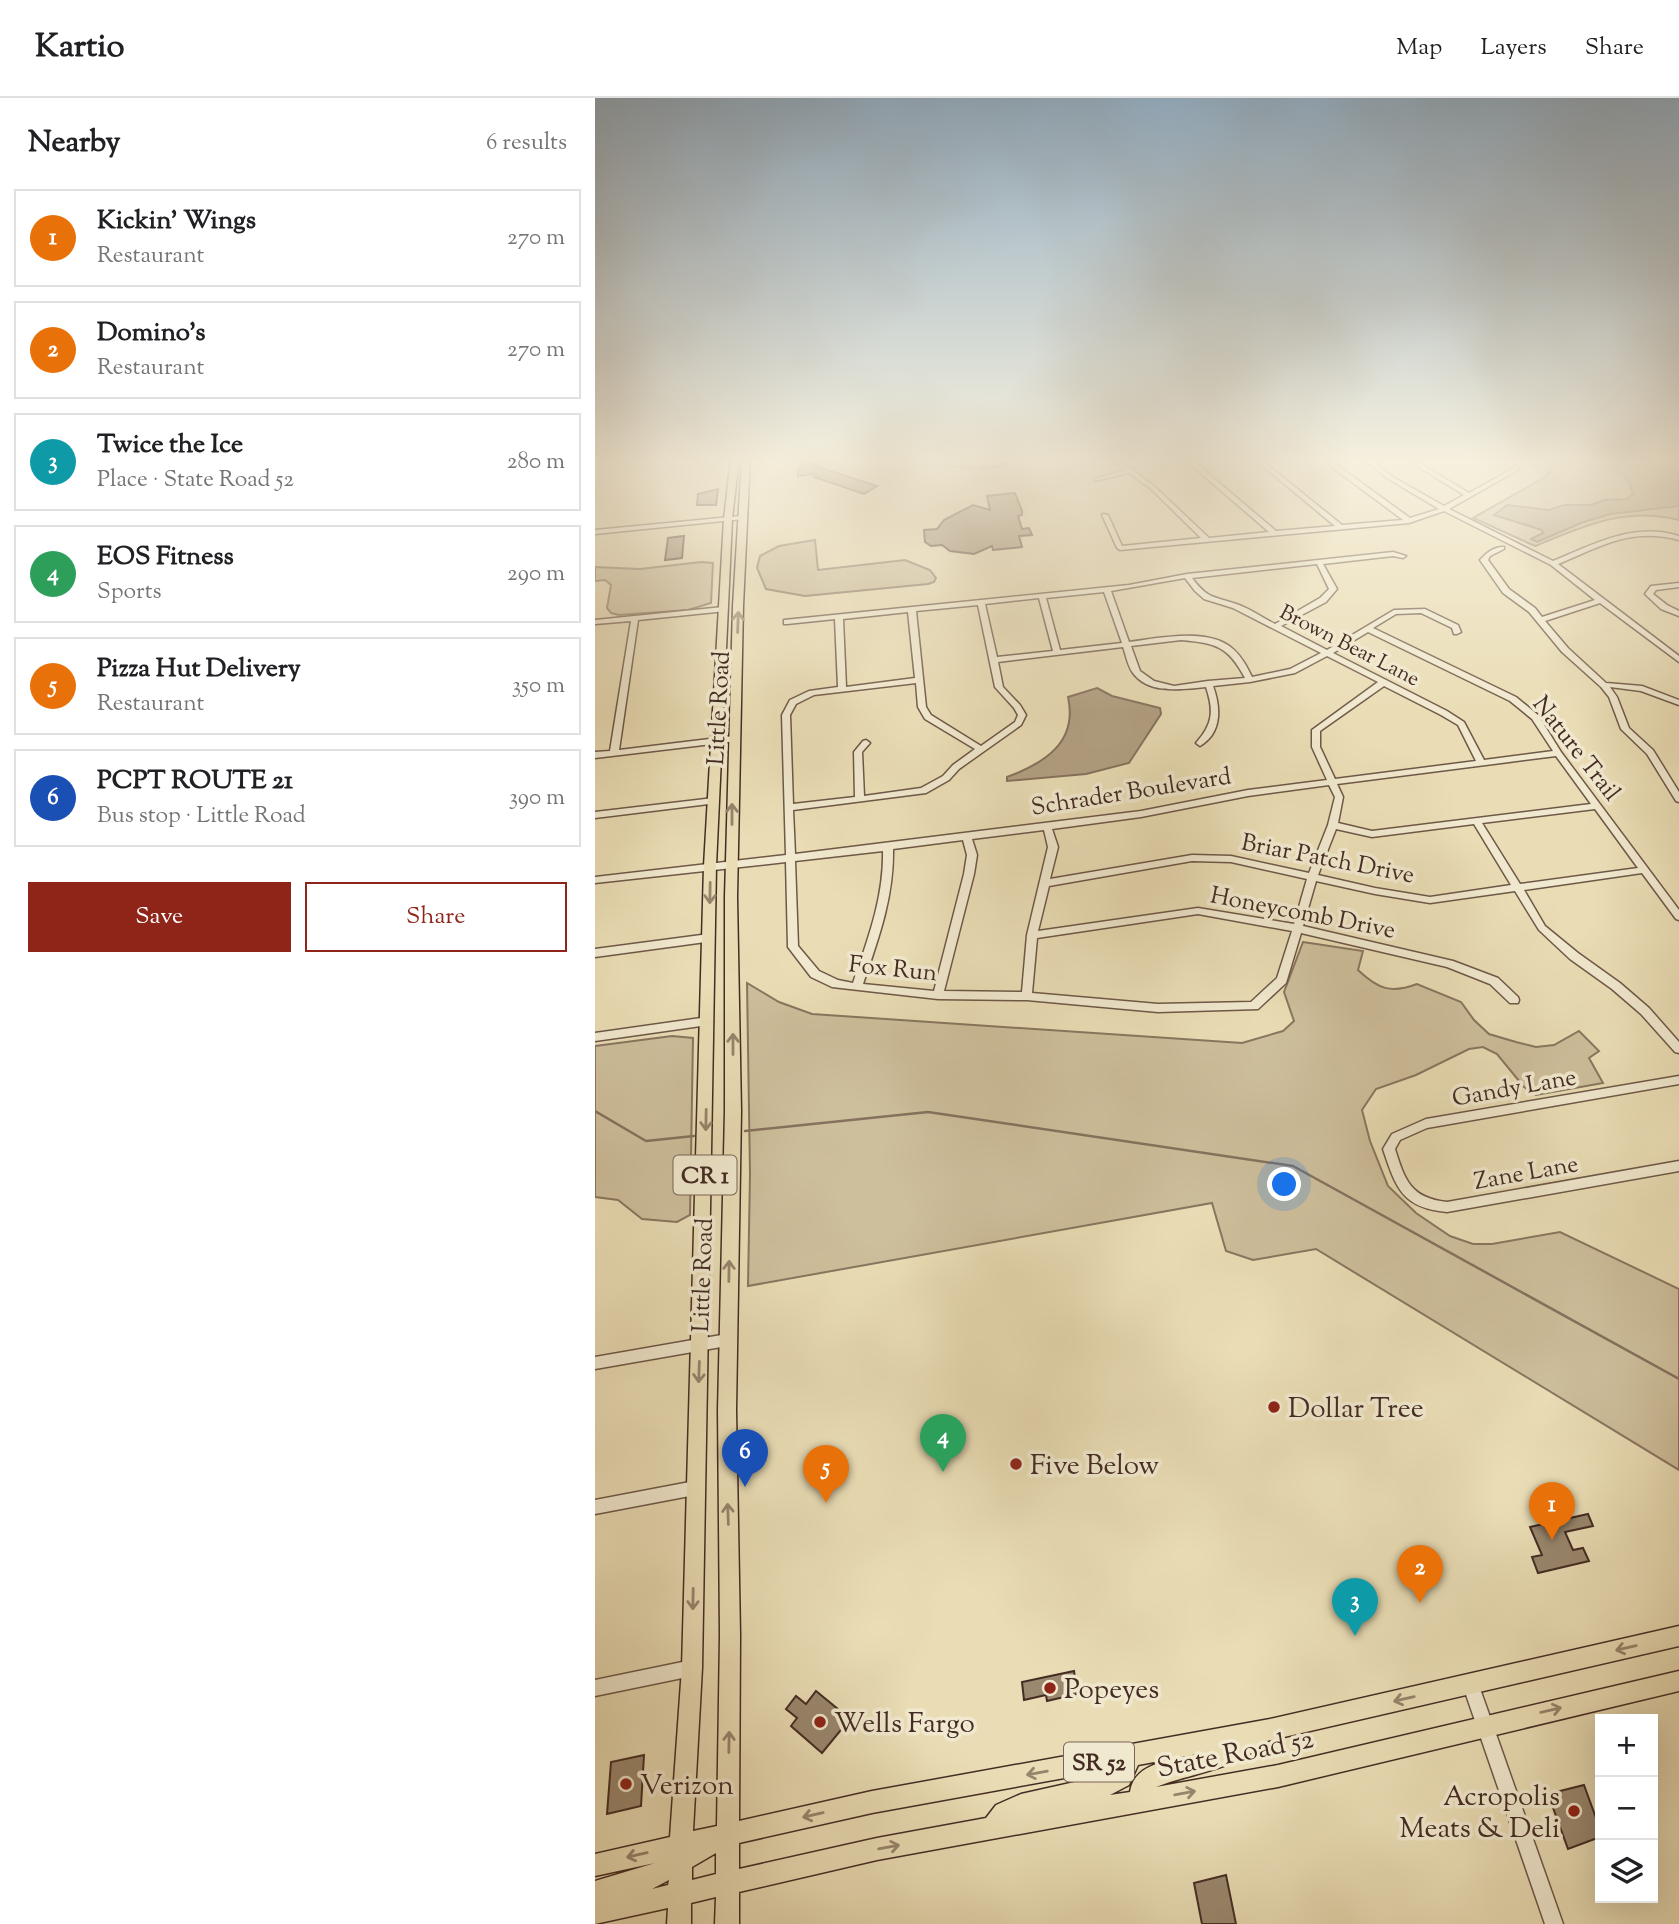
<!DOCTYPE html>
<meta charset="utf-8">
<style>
:root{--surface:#fff;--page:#f2f2f2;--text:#202124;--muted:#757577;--line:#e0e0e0;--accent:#8f2418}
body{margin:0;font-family:"Sorts Mill Goudy",serif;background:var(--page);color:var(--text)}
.controls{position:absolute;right:21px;bottom:21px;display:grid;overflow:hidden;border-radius:0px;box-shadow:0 7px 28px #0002}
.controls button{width:63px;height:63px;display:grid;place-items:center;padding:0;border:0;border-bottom:2px solid var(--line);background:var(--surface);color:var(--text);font:35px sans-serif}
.you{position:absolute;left:690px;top:1087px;width:24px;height:24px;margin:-18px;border:5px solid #fff;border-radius:50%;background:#1a73e8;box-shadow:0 0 0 10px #1a73e833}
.badge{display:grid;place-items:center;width:46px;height:46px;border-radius:50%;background:var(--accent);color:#fff;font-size:23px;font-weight:700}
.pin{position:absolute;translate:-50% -58px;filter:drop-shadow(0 2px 4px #0008)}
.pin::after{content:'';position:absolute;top:37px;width:24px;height:21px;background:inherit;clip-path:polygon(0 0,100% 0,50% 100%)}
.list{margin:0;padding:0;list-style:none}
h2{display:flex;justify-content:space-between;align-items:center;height:91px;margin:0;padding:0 28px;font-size:30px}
h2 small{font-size:23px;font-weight:400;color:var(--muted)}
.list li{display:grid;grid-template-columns:46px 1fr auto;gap:21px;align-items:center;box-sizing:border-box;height:98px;margin:0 14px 14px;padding:0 14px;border:2px solid var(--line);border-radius:0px}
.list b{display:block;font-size:26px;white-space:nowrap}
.list p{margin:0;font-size:23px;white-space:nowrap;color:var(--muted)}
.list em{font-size:23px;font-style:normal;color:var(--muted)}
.actions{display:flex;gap:14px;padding:21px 28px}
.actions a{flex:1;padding:16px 0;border:2px solid var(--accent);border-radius:0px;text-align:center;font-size:24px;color:var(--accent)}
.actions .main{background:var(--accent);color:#fff}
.icon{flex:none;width:38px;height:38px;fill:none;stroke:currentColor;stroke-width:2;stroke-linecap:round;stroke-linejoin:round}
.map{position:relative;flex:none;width:1084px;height:1826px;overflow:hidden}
header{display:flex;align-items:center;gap:42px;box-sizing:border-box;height:98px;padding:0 35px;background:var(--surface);border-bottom:2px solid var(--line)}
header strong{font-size:33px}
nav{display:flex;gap:38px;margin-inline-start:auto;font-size:24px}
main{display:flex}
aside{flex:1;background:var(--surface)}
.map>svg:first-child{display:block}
.green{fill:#cebf9c;stroke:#897660;stroke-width:2}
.water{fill:#b2a184;stroke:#86725e;stroke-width:2}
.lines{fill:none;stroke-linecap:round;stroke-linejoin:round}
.stream{stroke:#86725e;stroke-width:2.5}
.building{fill:#9a886f;stroke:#442c24;stroke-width:2}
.minor-casing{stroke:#6e5848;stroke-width:3}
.major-casing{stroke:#442c24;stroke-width:3}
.minor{fill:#f1e9cf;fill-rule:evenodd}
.major{fill:#eaddb5;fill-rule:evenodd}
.oneway{stroke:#97846c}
.poi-dot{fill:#8f2418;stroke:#f1e9cf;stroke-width:2.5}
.labels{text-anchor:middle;stroke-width:7;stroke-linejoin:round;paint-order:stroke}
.far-street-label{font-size:21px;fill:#442c24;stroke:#f1e9cf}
.shield{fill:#f1e9cf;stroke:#786557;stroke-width:2}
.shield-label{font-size:23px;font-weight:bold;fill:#442c24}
.street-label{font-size:24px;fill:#442c24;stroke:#f1e9cf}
.near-poi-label{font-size:28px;fill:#442c24;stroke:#f1e9cf;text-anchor:start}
.near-street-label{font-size:28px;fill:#442c24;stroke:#f1e9cf}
</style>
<header>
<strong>Kartio</strong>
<nav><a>Map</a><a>Layers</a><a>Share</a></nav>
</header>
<main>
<aside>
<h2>Nearby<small>6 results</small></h2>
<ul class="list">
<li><span class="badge" style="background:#e8710a">1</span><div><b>Kickin' Wings</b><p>Restaurant</p></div><em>270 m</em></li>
<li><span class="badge" style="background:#e8710a">2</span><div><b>Domino's</b><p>Restaurant</p></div><em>270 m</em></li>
<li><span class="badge" style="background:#0f9aa8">3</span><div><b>Twice the Ice</b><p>Place · State Road 52</p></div><em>280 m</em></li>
<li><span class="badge" style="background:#2e9e5b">4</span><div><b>EOS Fitness</b><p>Sports</p></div><em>290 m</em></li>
<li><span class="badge" style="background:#e8710a">5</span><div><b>Pizza Hut Delivery</b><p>Restaurant</p></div><em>350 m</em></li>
<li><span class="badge" style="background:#1a4fb4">6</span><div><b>PCPT ROUTE 21</b><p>Bus stop · Little Road</p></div><em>390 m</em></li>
</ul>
<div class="actions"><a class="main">Save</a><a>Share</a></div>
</aside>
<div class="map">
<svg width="1084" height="1826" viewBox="0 0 1084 1826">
<rect width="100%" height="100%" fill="#eaddb5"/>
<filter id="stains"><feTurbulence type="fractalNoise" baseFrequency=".00286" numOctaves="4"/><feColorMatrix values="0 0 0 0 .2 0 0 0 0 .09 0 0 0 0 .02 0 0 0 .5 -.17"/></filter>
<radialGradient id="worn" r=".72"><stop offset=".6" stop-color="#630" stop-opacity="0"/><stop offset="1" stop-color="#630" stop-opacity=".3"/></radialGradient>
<!-- green -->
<path class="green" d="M299,360L371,366L331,360H392L386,367L401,368L423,360C401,382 329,363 299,360Z
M949,360H974L981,363L1077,360L1084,369V422C1031,408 989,428 940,448L878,420L952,378L958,368Z
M220,442L223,472L310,462L335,472L341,480L339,484L333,486L210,498L171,491L162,470L165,458L184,448Z
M106,464L118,465L116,505L93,512L24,517L16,515L12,510L16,487L10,482L0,483V469L45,471Z
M708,844L768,853L763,872C783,891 796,896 822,886L866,904L879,922L894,936L921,944L941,949L959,947L984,933L1004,953L994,960L1008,985L941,997L929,989L902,956L888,949L874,951L821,977L781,991L767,1012L775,1043L793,1088L821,1115L855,1138L878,1146H897L965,1134L1084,1191V1372L721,1151L658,1162L631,1153L617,1105L153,1188L155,1076L152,885L184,904L217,916L647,945L688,933L699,923L689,894Z
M77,938L98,940L95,1117L82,1124L47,1121L23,1102L0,1099V948Z"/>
<!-- water -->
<path class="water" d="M974,360H1063L1084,377V408L1015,416L986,425L942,444L936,441L948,435L947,432L899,417L912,407L954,412L969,407H996L1009,402L1032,401L1038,396C1031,363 999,370 974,360Z
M502,590L517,598L565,610L566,616L534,665L491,676L412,683V679C450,665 483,644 473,599Z"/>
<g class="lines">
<!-- stream -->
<path class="stream" d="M0,1013L51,1043L99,1038
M150,1033L333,1014L698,1068L1084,1281"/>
</g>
<!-- building -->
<path class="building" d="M215,364L226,368L223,369L282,388L269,396L219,379L218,376L203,378V370Z
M123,391L121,407H102L103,396Z
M420,395L427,413V417L423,418L427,431L434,430L437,437L424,438L427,449L398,452L397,448L379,456L355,453L347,447L336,448L330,444L329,432L342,431L349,422L378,407L395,412L392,398Z
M89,438L87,460L70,462L73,440Z
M993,1416L998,1428L970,1434L978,1452L988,1450L994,1463L943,1475L937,1459L947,1457L935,1429Z
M479,1573L482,1596L452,1603L451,1597L429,1602L427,1584Z
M221,1593L255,1621L227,1655L196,1628L202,1620L191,1611L201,1598L211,1606Z
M49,1657L46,1708L12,1716L16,1664Z
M989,1687L1005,1731V1739L973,1751L953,1696Z
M631,1777L641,1826H607L599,1785Z"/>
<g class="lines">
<!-- minor casing -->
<g class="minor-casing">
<path id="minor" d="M514,360C525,359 529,370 539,371V373L559,388L614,440L674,434L588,360H594L599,363L611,360H620L602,366L681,433L740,428L658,360H664L747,427L808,422L725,360H732L815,420L844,411L792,380L767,360H774L796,378L849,408L869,397L809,360H816L874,395L919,370L921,368L916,360H922L927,368L923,372L854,411L958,463C1000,446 1038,424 1084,438V442C1036,429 1007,448 963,466L1084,558V564L1005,505L950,523L973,550L1011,585L1047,588L1084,602V607L1046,593L1015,589L1022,599L1034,630L1058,652L1084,694V704L1081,703L1052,656L1026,631L1014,599L1006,589L967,554L934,514L908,495L885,462C891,455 900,448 909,449V451L895,458L893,462L914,491L940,510L947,519L1000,502L956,467L849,413L814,425L525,452L522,450L507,417L508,416L513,417L527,448L606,440L555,390L534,375L500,383V381L530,372Z
M146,418L149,420L148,421L0,436V432Z
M798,454L811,458L808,460L798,458L728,466L742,491L731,504L686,528L732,552L799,512L830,511L863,527L866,534L862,536H859L857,530L826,515L801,516L778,530L921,599L943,617L966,654L1084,812V822L1081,821L1047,775L929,792L950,828L983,855L1025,885L1054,910L1084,944V955L1080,954L1046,916L1017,891L975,861L944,832L920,793L835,805L780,796L721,783L708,828L858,863L903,880L923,899L924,902L923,905H915L895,886L852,869L706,835L691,885L663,911L563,914L432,902L343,901L237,889L216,879L193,849L191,764L0,785V779L191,757L187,617L195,602L214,593L243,589L240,521L192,526H189V522L534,487L592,476ZM722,466L734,491L725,500L680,526C668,520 657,512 644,507C621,498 614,503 597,480ZM590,480L600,493L609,501L638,510L726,555L695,571L657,579C652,569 647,559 638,551C614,529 564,540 534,544L516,493ZM509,494L527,545L465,552L451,500ZM444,500L458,553L402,559L390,506ZM383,507L400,589L419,610L423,617L420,624L386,648L336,617L331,609L321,513ZM313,514L320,580L251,589L248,521ZM773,534L915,603L937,621L958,653L889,662L869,624L852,613L738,555ZM586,542C621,545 633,548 650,580L613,583L579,588L559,583L545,573L536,548ZM528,549C531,557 533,569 538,575C554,597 588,591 611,589C619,613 618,626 601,645L605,648C627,635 626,610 618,588L655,584L700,575L732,558L783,584L717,632V649L732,682L653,692L546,713L200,756L198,712L331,695L354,682L364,671L426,627L431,617L425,607L408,589L403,564ZM321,585L323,609L330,621L380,651L358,667L348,678L326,690L269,698L267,654L275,645L271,642L268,643L259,654L260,699L198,706L195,617L201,606L219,597ZM789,588L846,617L863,627L881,663L740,681L725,649V633ZM961,658L996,706L777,733L743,725L748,699L742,686ZM734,687L740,699L733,727L714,775L636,758L597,757L455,781L463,749L457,731L546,719L653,698ZM1000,711L1043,770L925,786L887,725ZM879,726L916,787L835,799L780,790L723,777L741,731L777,739ZM449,732L453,749L432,837L427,894L349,893L379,776L382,757L377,741ZM368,742L372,757L369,776L339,893L268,886C283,842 299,799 298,751ZM288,753C289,799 273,841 258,885L243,882L224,873L203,848L200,763ZM597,763L636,764L712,781L699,826L603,810L443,833L454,788ZM603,816L697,833L682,880L656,904L563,906L437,895L442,840Z
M1084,485V489L1061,492L1058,496L1072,507L1084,513V518L1066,511L1050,496L1056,488Z
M128,509L132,511L131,513L43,522L24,652L139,638L143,641L142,643L0,660V654L15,653L36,523L0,526V522Z
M119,700L122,701V705L0,720V714Z
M114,836L118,837L119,840L118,843L0,859V851Z
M113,919L117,920L118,923L117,926L113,927L0,943V935Z
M1084,978V986L832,1030L805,1042L800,1051C810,1083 816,1100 852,1104L1084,1063V1073L852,1114C807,1110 801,1090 788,1051L797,1036L831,1021Z
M132,1236L137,1238L139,1242L137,1246L132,1248L0,1271V1259Z
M100,1383L105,1385L107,1390L105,1395L100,1397L0,1416V1402Z
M97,1562L103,1564L105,1570L103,1576L97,1578L0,1598V1582Z
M875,1577L881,1579L883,1585L968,1826H950L867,1585L869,1579Z"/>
</g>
<!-- major casing -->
<g class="major-casing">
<path id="major" d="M136,360H144L137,421L121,768L107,1570L98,1733L122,1728L125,1537L123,1312L130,1013V799L138,508L147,360H155L148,508L142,799L146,1013L141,1312L145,1537L144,1723L277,1693L675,1621L1084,1528V1548L672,1643C639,1673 599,1674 561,1689L683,1667L1084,1573V1593L683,1689L282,1762L144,1794V1826H120L121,1799L96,1805V1826H72L73,1810L0,1826V1783L60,1765L0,1778V1756L75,1739L87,1570L109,768L129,421ZM602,1656C578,1662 539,1664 535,1694L515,1697L534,1687L543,1667ZM519,1671L511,1677L426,1696L401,1707L391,1720L282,1740L144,1771V1745L277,1715ZM121,1755V1776L97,1782V1769ZM74,1782L73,1787L57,1791Z"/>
</g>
<!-- minor -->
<use href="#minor" class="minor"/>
<!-- major -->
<use href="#major" class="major"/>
</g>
<!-- one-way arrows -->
<defs><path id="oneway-shaft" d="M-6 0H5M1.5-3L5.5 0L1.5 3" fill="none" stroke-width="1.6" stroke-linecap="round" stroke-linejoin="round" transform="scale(1.75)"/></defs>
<g class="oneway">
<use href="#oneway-shaft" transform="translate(143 524) rotate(-88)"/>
<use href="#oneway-shaft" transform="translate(137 716) rotate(-90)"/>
<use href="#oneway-shaft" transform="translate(115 795) rotate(91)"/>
<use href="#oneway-shaft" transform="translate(138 946) rotate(-90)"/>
<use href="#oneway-shaft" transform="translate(111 1022) rotate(91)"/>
<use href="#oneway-shaft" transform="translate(134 1173) rotate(-89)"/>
<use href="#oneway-shaft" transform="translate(104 1274) rotate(92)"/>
<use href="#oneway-shaft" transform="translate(133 1416) rotate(-92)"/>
<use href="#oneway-shaft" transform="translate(98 1501) rotate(91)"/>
<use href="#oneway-shaft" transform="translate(1031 1550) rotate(167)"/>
<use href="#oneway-shaft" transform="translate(809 1601) rotate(167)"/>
<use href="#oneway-shaft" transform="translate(956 1612) rotate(-13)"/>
<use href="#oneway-shaft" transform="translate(134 1644) rotate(-89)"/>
<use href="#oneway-shaft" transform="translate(442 1675) rotate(170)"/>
<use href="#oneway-shaft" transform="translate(590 1695) rotate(-10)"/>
<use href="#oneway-shaft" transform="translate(218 1717) rotate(167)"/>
<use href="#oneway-shaft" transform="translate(294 1749) rotate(-10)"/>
<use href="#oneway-shaft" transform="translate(42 1757) rotate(167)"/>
</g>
<!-- sky -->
<linearGradient id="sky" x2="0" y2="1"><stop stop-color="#92acc0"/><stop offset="0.59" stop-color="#f6f0de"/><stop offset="1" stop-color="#f6f0de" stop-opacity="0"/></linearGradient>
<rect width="1084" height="615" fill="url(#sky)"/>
<!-- markers -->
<g class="poi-dot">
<circle cx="679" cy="1309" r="7"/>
<circle cx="421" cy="1366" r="7"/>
<circle cx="455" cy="1590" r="7"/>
<circle cx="225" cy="1624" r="7"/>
<circle cx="31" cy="1686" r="7"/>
<circle cx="979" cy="1713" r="7"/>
</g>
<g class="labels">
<!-- far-street labels -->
<g class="far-street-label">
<text transform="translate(755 547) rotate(27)" y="7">Brown Bear Lane</text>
</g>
<!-- shield labels -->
<g class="shield">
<rect x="78.5" y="1057.5" width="63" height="39" rx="5"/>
<rect x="469" y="1644.5" width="70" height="39" rx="5"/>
</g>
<g class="shield-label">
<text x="110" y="1085">CR 1</text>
<text x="504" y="1672">SR 52</text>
</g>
<!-- street labels -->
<g class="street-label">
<text transform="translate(123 610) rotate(-87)" y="8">Little Road</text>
<text transform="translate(982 650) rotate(52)" y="8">Nature Trail</text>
<text transform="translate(536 693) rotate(-9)" y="8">Schrader Boulevard</text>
<text transform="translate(733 760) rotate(11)" y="8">Briar Patch Drive</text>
<text transform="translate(708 814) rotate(11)" y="8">Honeycomb Drive</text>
<text transform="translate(298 870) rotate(6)" y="8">Fox Run</text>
<text transform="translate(919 989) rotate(-10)" y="8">Gandy Lane</text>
<text transform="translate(931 1074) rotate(-10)" y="8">Zane Lane</text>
<text transform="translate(107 1177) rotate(-88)" y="8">Little Road</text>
</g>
<!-- near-poi labels -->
<g class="near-poi-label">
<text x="693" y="1319">Dollar Tree</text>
<text x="435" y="1376">Five Below</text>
<text x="469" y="1600">Popeyes</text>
<text x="239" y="1634">Wells Fargo</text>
<text x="45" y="1696">Verizon</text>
<text x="965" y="1707" text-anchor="end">Acropolis<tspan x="965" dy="32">Meats &amp; Deli</tspan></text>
</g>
<!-- near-street labels -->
<g class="near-street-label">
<text transform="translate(640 1654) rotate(-11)" y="10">State Road 52</text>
</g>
</g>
<rect width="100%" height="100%" filter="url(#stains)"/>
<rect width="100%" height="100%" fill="url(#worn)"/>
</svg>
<div class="controls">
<button>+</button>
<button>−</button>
<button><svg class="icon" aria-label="layers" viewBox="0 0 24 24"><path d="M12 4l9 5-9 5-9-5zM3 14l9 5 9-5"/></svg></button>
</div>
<div class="you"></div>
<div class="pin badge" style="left:957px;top:1442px;background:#e8710a">1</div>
<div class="pin badge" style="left:825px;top:1505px;background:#e8710a">2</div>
<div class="pin badge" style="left:760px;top:1538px;background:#0f9aa8">3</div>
<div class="pin badge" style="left:348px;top:1374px;background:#2e9e5b">4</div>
<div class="pin badge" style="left:231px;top:1405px;background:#e8710a">5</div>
<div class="pin badge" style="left:150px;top:1389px;background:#1a4fb4">6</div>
</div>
</main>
